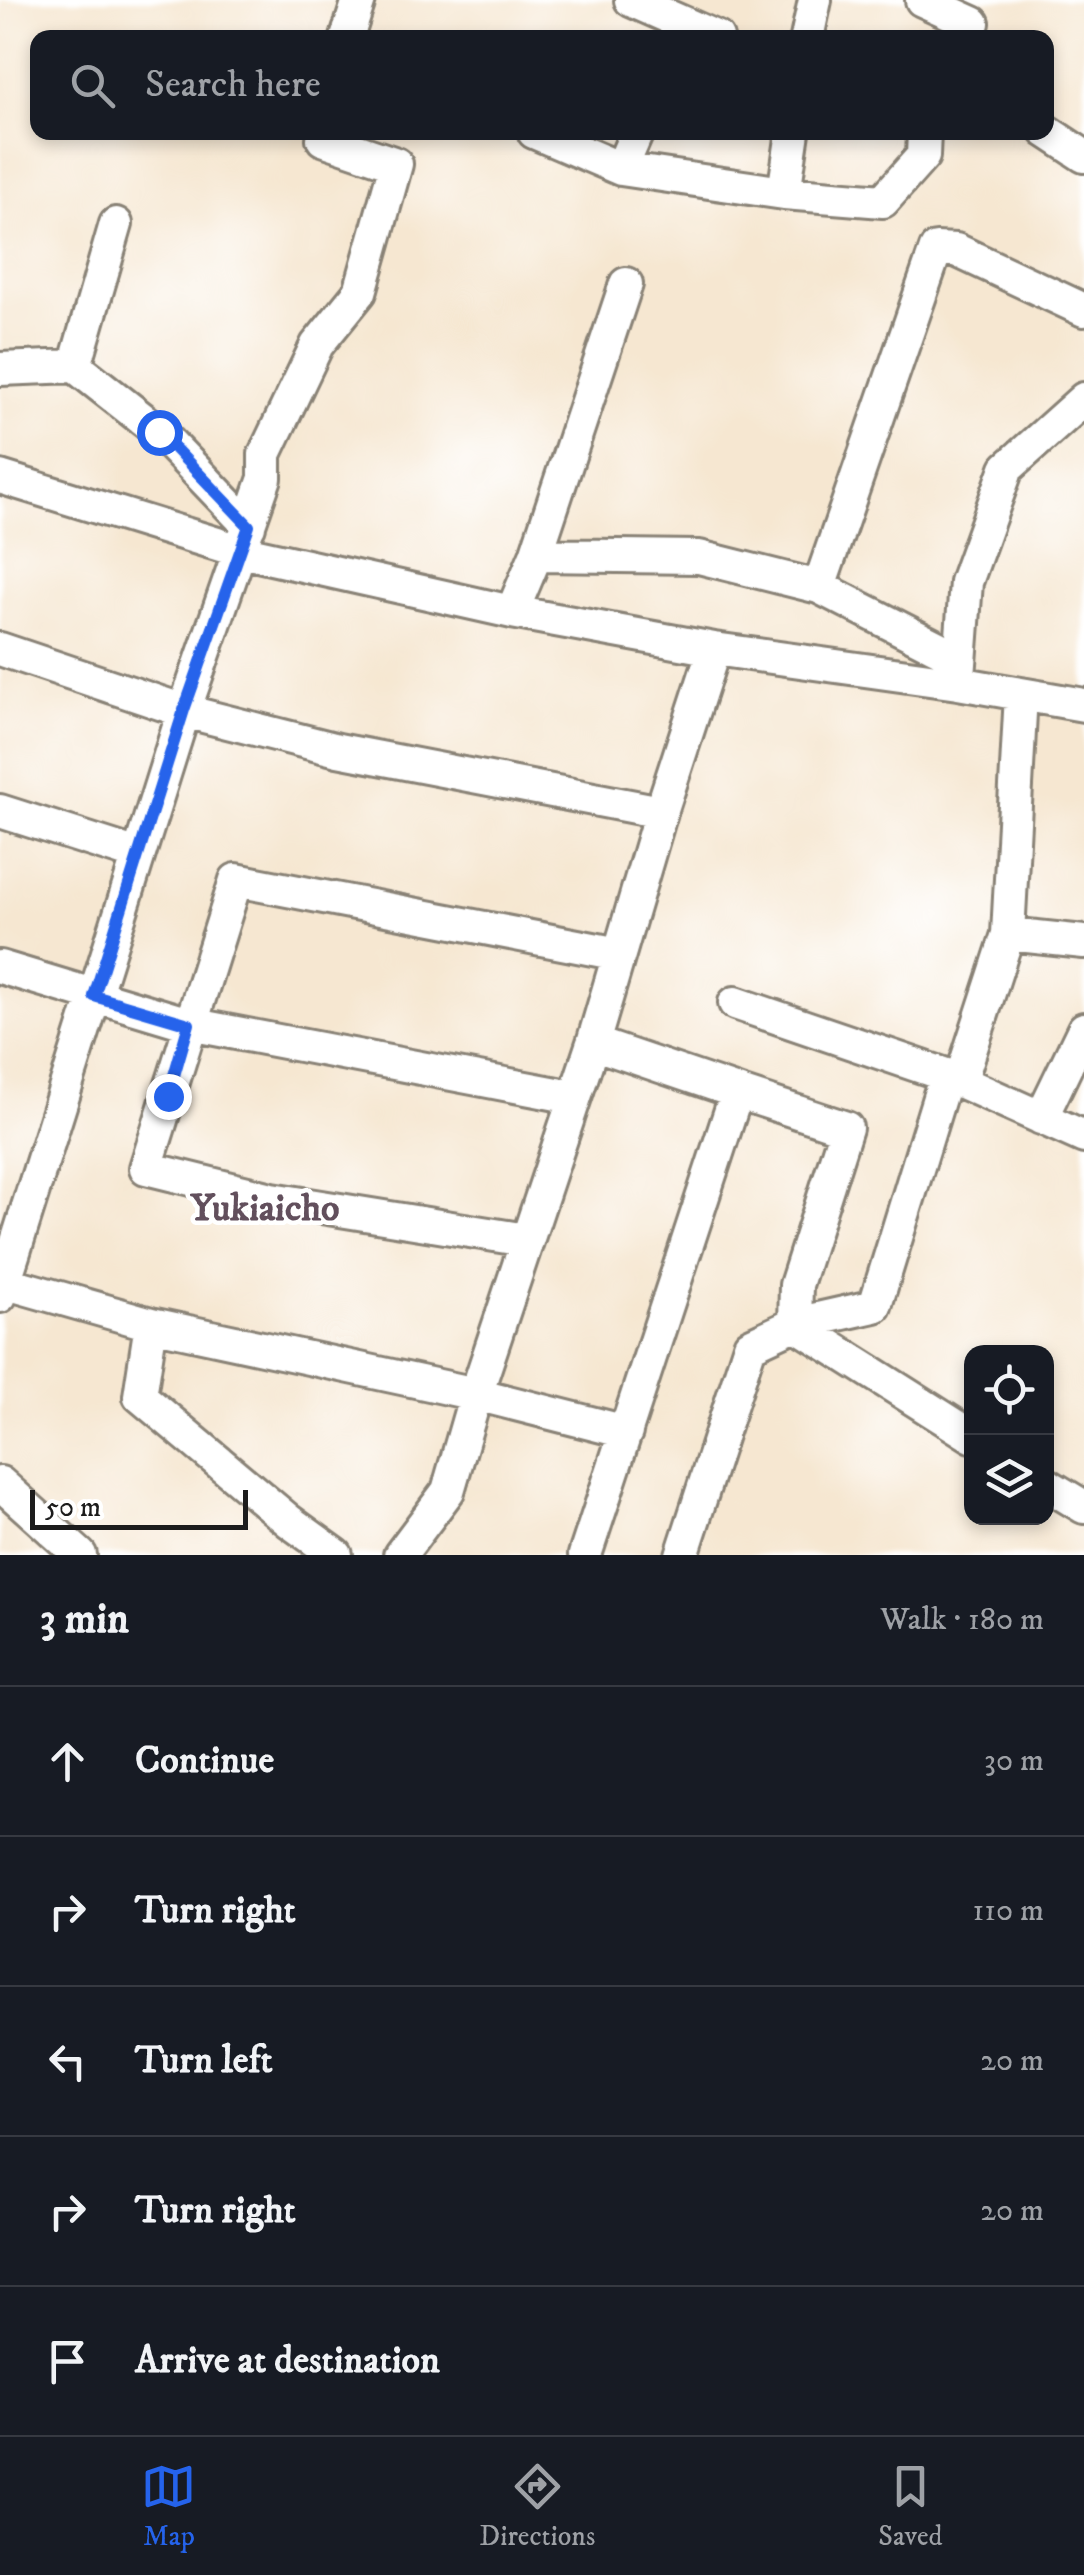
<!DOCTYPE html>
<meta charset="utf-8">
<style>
:root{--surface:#171b24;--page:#20242c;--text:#f1f3f6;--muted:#9ea1a6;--line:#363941;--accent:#2563eb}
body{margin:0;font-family:"IM FELL DW Pica",serif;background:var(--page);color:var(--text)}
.controls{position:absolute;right:30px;bottom:30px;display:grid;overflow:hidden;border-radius:20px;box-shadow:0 5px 15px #0003}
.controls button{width:90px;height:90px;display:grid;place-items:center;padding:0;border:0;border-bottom:2px solid var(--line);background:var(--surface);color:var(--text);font:50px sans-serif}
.scale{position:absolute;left:30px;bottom:25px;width:218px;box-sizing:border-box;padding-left:10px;border:5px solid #1c1c1c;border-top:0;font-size:28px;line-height:35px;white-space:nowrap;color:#1c1c1c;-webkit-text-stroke:8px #fff;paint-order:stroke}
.stop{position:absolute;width:30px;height:30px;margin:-22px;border:8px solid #2563eb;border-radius:50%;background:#fff}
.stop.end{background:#2563eb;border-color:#fff;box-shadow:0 2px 10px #0008}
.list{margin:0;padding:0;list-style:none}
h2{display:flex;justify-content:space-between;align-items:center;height:130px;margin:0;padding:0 40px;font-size:42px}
h2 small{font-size:32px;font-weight:400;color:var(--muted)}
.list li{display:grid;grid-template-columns:65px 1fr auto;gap:30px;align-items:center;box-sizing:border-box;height:150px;padding:0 40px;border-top:2px solid var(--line)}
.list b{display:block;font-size:38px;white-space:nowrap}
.list em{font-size:32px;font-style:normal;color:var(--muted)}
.icon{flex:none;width:55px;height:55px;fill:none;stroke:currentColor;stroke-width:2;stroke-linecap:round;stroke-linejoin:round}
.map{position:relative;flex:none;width:1084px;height:1555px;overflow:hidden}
.search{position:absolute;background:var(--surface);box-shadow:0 5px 15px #0003;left:30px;right:30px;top:30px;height:110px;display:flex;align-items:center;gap:25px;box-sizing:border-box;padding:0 35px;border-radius:20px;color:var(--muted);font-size:38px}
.sheet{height:880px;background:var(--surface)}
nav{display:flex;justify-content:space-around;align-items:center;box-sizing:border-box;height:140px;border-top:2px solid var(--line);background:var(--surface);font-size:28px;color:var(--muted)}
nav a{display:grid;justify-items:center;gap:5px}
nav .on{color:var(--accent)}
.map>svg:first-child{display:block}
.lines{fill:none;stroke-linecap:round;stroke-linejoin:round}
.street-casing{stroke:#898276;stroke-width:38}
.street{stroke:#fff;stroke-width:32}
.route{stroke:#2563eb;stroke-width:12}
.labels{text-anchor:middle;stroke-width:9;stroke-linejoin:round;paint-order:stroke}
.neighbourhood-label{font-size:38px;font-weight:bold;fill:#624f5c;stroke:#fff}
</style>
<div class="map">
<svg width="1084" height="1555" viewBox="0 0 1084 1555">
<rect width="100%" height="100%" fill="#fff"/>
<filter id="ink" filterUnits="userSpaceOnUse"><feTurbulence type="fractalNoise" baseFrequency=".01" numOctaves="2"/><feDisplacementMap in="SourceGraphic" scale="20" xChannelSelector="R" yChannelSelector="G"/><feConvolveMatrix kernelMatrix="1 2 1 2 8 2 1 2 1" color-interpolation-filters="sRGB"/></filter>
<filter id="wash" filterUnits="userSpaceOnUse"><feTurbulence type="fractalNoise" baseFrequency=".0048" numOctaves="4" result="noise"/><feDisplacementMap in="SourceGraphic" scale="40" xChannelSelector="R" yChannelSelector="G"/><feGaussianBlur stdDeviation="2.25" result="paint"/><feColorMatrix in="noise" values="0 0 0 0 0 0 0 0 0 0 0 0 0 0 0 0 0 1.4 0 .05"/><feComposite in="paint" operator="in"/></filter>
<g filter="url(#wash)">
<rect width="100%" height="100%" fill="#f6e7d1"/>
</g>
<g filter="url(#ink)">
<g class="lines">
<!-- street casing -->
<g class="street-casing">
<path id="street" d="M631,0L717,38
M922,0L973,23
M347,38L359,0
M807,38L815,0
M1046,131L1084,156
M534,132L621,169L784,193L793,132
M621,169L637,132
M784,193L883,201L923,156L924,132
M75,366L116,224
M0,369L75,366L159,432L249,526
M0,477L240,551L512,612L714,649L958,683L1084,705
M536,555L626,284
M819,587L936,249L956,250L1084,310
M512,612L536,555L699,557L819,587L960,659
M0,649L184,711L338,750L661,812
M959,677L966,582L1007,468L1084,399
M0,811L138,855
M1008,934L1084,942
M0,967L189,1024L573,1097
M735,1003L946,1075L1084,1137
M960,1082L1008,934L1021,694
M737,1092L846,1128L796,1285L795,1324L972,1436
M1041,1118L1084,1029
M526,1240L272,1199L146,1168L236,880L619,954
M0,1281L151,1324L476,1394L626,1432
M0,1296L184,711L265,478V454L317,345L360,292L396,164L323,139L324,132
M151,1324L140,1396L289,1521L336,1555
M0,1483L80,1555
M1046,1484L1084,1507
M400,1555L448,1491L476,1394L593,1043L661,812L714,649
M585,1555L737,1092L593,1043
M682,1555L750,1345L795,1324L875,1306L946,1075"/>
</g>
<!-- street -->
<use href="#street" class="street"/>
</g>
</g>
<g class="lines" filter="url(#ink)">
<!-- route -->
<path class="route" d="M159,432L249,526L184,710L94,996L189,1024L168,1096"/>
</g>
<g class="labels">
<!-- neighbourhood labels -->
<g class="neighbourhood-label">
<text x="265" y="1220">Yukiaicho</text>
</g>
</g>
</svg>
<div class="controls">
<button><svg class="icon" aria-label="locate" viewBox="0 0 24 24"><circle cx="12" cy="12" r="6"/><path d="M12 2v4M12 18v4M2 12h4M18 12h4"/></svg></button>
<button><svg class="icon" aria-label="layers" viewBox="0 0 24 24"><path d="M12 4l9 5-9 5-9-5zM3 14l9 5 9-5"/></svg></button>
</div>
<div class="scale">50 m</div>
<div class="stop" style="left:159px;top:432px"></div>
<div class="stop end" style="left:168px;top:1096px"></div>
<div class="search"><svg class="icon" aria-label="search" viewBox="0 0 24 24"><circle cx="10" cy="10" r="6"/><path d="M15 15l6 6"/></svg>Search here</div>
</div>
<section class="sheet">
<h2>3 min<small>Walk · 180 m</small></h2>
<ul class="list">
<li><svg class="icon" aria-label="ahead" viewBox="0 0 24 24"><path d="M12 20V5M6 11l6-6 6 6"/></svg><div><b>Continue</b></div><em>30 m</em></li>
<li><svg class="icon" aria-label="right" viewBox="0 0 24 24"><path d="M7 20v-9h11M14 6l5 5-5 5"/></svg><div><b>Turn right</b></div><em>110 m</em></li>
<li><svg class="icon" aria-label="left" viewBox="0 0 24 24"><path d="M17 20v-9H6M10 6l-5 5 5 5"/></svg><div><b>Turn left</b></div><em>20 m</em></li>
<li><svg class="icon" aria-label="right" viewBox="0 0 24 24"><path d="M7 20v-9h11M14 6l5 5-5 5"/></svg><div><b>Turn right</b></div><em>20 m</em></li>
<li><svg class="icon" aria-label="arrive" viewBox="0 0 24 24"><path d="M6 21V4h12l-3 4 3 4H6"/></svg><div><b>Arrive at destination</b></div></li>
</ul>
</section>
<nav>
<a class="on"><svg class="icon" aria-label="map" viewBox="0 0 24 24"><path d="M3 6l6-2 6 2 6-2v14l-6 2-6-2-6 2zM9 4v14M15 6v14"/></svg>Map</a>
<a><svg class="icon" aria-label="directions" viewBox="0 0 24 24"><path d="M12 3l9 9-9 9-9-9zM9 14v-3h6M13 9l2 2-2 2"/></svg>Directions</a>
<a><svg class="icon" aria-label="saved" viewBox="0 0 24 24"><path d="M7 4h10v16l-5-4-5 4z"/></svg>Saved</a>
</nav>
